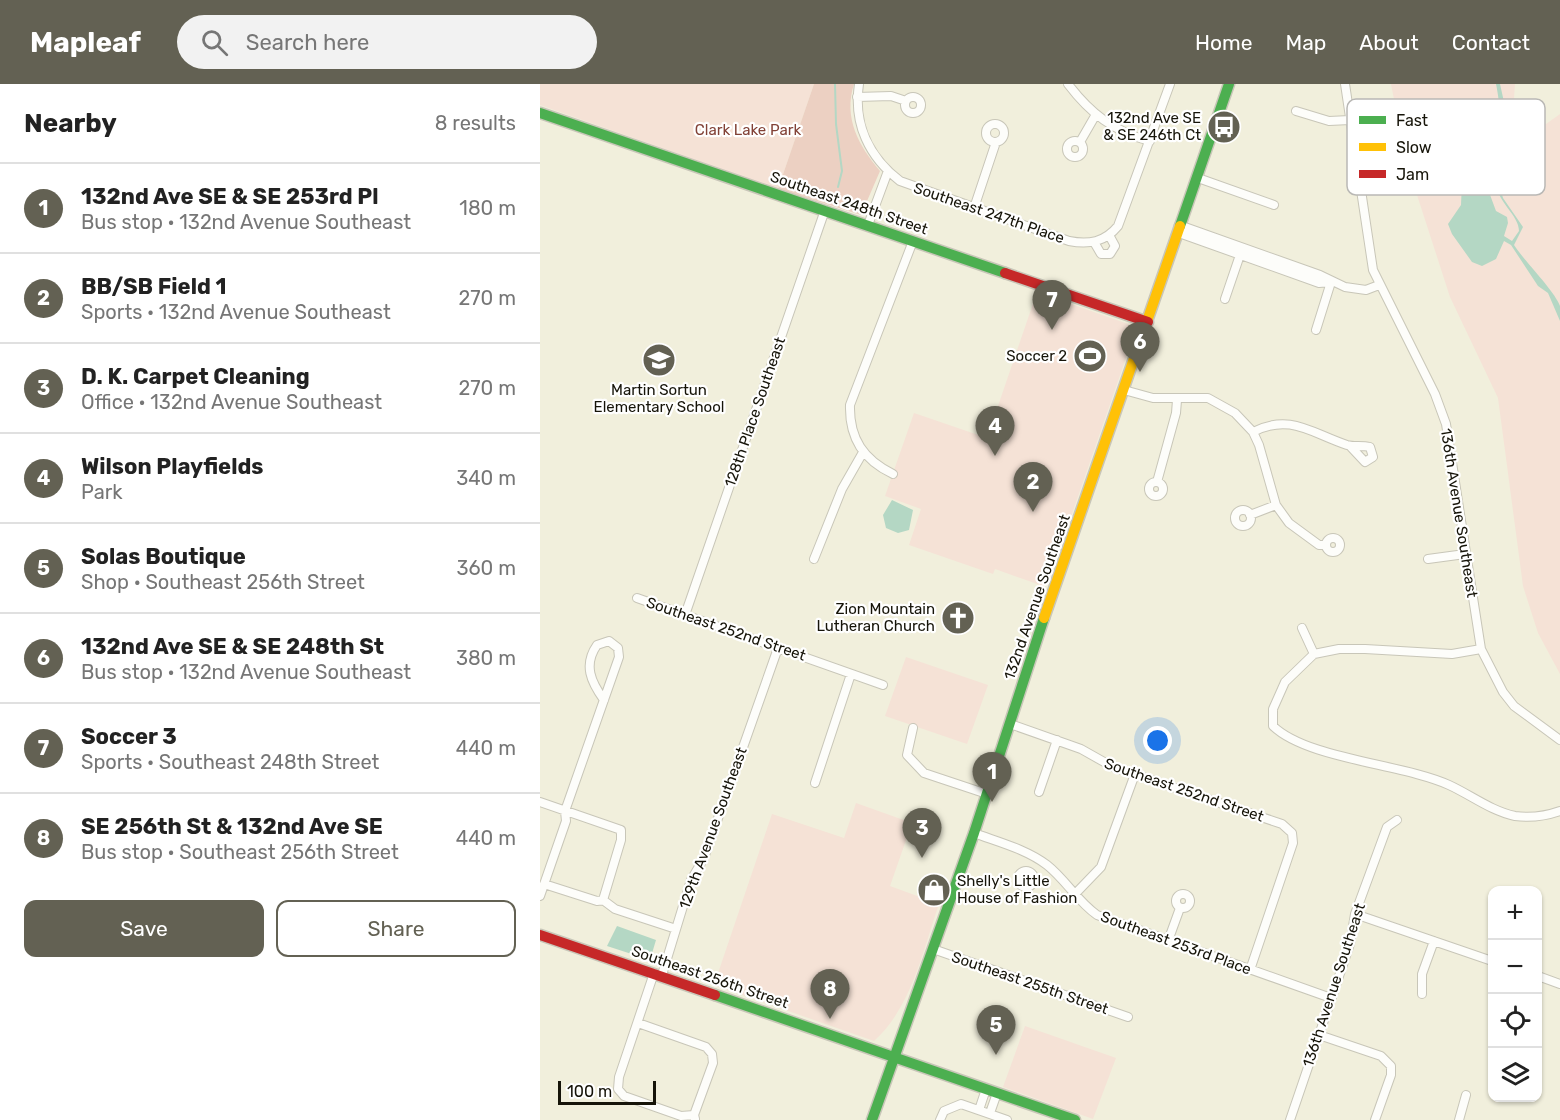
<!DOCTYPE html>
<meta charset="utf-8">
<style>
:root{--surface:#fff;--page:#f2f2f2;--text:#222;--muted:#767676;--line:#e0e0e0;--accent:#636153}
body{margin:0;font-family:Rubik,sans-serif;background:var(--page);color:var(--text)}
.controls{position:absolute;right:18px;bottom:18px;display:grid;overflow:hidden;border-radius:12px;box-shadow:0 2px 4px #0004}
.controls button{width:54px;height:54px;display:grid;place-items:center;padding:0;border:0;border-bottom:2px solid var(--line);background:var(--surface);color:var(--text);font:30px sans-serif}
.scale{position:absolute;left:18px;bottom:15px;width:98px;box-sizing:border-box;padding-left:6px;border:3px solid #161409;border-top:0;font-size:16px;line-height:21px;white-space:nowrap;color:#161409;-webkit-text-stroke:4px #fff;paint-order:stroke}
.you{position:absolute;left:618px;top:657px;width:21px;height:21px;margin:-15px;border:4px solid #fff;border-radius:50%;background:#1a73e8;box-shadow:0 0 0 9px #1a73e833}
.badge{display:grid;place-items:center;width:39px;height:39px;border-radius:50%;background:var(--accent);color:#fff;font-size:20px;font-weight:700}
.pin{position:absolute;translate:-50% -50px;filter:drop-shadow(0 2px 3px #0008)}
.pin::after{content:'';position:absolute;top:32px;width:21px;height:18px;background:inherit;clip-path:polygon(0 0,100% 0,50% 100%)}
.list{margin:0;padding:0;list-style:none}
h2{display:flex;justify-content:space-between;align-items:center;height:78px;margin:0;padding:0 24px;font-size:26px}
h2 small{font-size:20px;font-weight:400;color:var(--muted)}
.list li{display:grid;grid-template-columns:39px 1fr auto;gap:18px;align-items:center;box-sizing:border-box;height:90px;padding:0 24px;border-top:2px solid var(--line)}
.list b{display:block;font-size:22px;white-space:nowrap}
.list p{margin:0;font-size:20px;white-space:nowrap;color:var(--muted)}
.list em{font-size:20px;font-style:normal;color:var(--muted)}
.actions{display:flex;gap:12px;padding:18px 24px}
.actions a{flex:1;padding:14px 0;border:2px solid var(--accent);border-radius:12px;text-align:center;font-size:21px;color:var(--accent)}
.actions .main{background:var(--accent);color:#fff}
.icon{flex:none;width:33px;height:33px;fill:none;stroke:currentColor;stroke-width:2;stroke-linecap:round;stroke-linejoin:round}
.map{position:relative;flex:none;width:1020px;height:1036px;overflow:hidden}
header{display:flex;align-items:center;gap:36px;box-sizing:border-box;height:84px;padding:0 30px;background:var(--accent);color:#fff}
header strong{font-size:28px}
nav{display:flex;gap:33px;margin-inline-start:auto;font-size:21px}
.search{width:420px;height:54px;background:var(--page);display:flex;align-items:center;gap:15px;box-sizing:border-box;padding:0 21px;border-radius:33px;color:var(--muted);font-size:22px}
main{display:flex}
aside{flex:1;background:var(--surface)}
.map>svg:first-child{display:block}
.green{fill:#f5e2d6}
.forest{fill:#ecd0c2}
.water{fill:#b4d7c4}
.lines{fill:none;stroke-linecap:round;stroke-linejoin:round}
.stream{stroke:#b4d7c4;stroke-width:2}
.street-casing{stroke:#c8c6b8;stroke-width:10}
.fast-casing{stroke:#c8c6b8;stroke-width:13}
.slow-casing{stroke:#c8c6b8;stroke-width:13}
.jam-casing{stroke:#c8c6b8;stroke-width:13}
.street{stroke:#fdfdfa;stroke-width:8}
.fast{stroke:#4caf50;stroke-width:10}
.slow{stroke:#ffc107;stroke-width:10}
.jam{stroke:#c62828;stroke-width:10}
.labels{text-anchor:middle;stroke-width:4.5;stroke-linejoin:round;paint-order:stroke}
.poi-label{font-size:15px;fill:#161409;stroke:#fff;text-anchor:end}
.park-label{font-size:15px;fill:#824237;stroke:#fff}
.street-label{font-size:15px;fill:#161409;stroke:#fff}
.key{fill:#fff;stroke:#b9b8b5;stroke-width:1.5}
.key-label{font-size:16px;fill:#161409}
</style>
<header>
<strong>Mapleaf</strong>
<div class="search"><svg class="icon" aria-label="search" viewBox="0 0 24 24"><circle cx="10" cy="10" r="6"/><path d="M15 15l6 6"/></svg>Search here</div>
<nav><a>Home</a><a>Map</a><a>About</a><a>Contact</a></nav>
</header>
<main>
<aside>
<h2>Nearby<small>8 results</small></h2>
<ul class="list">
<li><span class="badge">1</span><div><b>132nd Ave SE &amp; SE 253rd Pl</b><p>Bus stop · 132nd Avenue Southeast</p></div><em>180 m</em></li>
<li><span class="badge">2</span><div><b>BB/SB Field 1</b><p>Sports · 132nd Avenue Southeast</p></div><em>270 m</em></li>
<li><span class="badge">3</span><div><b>D. K. Carpet Cleaning</b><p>Office · 132nd Avenue Southeast</p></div><em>270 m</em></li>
<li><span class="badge">4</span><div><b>Wilson Playfields</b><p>Park</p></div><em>340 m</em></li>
<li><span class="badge">5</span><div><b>Solas Boutique</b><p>Shop · Southeast 256th Street</p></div><em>360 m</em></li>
<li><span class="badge">6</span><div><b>132nd Ave SE &amp; SE 248th St</b><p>Bus stop · 132nd Avenue Southeast</p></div><em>380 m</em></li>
<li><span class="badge">7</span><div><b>Soccer 3</b><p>Sports · Southeast 248th Street</p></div><em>440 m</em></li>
<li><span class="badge">8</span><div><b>SE 256th St &amp; 132nd Ave SE</b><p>Bus stop · Southeast 256th Street</p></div><em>440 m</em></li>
</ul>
<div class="actions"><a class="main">Save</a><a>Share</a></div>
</aside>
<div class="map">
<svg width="1020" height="1036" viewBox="0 0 1020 1036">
<rect width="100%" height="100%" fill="#f1efdc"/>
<!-- green -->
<path class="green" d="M0,0H274L238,105L0,21Z
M851,0H975L974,14L985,21L993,37L1006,40L1020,30V590L998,549L983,502L958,314L910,213L867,80Z
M497,208L588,240L593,245L594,251L508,499L503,502L455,485L453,490L369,461L381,425L345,412L374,329L447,354Z
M366,573L448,601L427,660L345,632Z
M316,719L372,739L350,802L399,820C383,866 372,923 334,957L174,901L232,730L304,754Z
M485,942L576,974L553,1035L463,1003Z"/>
<!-- forest -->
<path class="forest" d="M274,0H314C303,34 319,62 340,87L321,131L238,105Z"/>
<!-- water -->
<path class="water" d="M956,0H960L964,18L971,25L965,30L966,72L958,96L963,114L983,143L974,161C985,178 1014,206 1020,222C1020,226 1020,233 1020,237L1008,209L998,202L971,161L964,157L956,175L942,182L932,178L912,150L908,140L921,121L922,97L933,92L946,100L956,127L967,133L968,139L964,152L972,157L979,147C979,131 957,118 956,99C955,92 958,86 959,80L953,72L959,71L962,67L954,57C964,46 959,15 956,0Z
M352,416L373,426L369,446L358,449L346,444L343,431Z
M77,842L116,856L110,876L67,862Z"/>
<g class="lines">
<!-- stream -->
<path class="stream" d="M295,0L296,40L302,87L298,103"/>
<!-- street casing -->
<g class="street-casing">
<path id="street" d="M319,0C313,40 329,73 360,97L529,157C549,161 565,158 578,142L630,0
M528,0C550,29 574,48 610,57
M805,0L833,186L895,310L906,340L941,565L963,608L974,622L1020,656
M365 21a8 8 0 1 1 16 0a8 8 0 1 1-16 0Z
M317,13L351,12L366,17
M756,27L789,37L810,36
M446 49a9 9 0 1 1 18 0a9 9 0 1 1-18 0Z
M527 65a8 8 0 1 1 16 0a8 8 0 1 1-16 0Z
M540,58L555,32
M658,94L734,121
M434,124L456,58
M328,141L348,87
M642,142L780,191L805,203L826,206L839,201
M639,149L779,199L791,198
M554,158L561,170H570L575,162L569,151
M685,215L701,168
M776,246L791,198
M584,306L613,314H668L695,329L713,348L719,361L736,421L749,439L779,461H786
M713,348C750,329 771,349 807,361C814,363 822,361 830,363L833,373L825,378L810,362
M353,390C324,376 309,355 310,321L373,157
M617,398L636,329L637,316
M609 405a7 7 0 1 1 14 0a7 7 0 1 1-14 0Z
M695 434a8 8 0 1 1 16 0a8 8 0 1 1-16 0Z
M710,431L736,421
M786 461a7 7 0 1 1 14 0a7 7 0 1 1-14 0Z
M274,475L302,405L322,370
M888,475L925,470
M97,514L343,601
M145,531L285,126
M762,544L774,570
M941,565L912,570L825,565H799L774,570L745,598L733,625V642C767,675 863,680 909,701C931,711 951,727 975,732C991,734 1006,732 1020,727
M470,640L541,665L573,683L742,740L752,749L753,759L710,886
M373,644L367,671L384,689L447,710
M275,699L311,590
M499,708L517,656
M0,718L81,746V756L63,816
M434,749C458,758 486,765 507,781C526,796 537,817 557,831L791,914
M478 795a8 8 0 1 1 16 0a8 8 0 1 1-16 0Z
M4,800L57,817L63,816L75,825L136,845
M636 817a7 7 0 1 1 14 0a7 7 0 1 1-14 0Z
M535,810L561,783L595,690
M0,812L26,737L25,727L79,573L78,564L69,557L57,561C43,581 51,598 64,616
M815,830L952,877
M628,857L640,824
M393,865L588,933
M114,889L79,993L78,1005L84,1012L141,1032L154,1031
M122,891L151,796L164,774L238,564
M998,892L1020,900
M882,910V890L894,857
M98,939L166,963L172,970L173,979L154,1031L155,1035
M779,951L841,972L851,982V991L835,1036
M439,1026L446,1005
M450,1029L457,1009
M400,1036L404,1027L421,1020L467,1036
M750,1036L810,860L815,830L847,743L857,736
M919,1036L926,1011"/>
</g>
<!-- fast casing -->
<g class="fast-casing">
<path id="fast" d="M0,29L465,189
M640,142L689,0
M175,911L535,1036
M332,1036L434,749L504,534"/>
</g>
<!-- slow casing -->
<g class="slow-casing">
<path id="slow" d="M504,534L640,142"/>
</g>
<!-- jam casing -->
<g class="jam-casing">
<path id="jam" d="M465,189L608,238
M0,851L175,911"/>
</g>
<!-- street -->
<use href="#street" class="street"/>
<!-- fast -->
<use href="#fast" class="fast"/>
<!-- slow -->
<use href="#slow" class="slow"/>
<!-- jam -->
<use href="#jam" class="jam"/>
</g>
<!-- icons -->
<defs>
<g id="bus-disc" transform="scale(1.725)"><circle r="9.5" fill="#636153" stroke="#fff"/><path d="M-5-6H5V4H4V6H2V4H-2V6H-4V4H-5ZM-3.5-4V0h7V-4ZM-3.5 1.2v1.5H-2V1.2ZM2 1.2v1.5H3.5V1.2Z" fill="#fff"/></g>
<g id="stadium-disc" transform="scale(1.725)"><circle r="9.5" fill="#636153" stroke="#fff"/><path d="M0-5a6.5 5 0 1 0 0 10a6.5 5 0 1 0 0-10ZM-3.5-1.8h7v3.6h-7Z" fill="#fff"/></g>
<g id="school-disc" transform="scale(1.725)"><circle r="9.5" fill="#636153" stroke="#fff"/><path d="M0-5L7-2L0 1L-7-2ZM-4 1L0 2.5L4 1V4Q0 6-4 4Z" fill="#fff"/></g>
<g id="church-disc" transform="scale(1.725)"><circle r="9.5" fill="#636153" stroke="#fff"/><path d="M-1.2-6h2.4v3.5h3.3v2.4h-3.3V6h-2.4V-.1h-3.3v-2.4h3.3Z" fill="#fff"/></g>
<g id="shop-disc" transform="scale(1.725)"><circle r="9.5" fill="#636153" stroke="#fff"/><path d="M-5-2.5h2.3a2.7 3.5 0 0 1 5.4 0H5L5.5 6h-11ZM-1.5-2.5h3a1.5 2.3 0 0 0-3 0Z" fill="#fff"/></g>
</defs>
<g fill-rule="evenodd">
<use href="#bus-disc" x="684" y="43"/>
<use href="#stadium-disc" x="550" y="272"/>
<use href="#school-disc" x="119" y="276"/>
<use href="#church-disc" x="418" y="534"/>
<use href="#shop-disc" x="394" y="806"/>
</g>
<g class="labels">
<!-- poi labels -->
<g class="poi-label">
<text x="661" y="39">132nd Ave SE<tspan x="661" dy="17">&amp; SE 246th Ct</tspan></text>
<text x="527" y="277">Soccer 2</text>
<text x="119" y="311" text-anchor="middle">Martin Sortun<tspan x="119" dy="17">Elementary School</tspan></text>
<text x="395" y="530">Zion Mountain<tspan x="395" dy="17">Lutheran Church</tspan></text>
<text x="417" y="802" text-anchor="start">Shelly's Little<tspan x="417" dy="17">House of Fashion</tspan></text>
</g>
<!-- park labels -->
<g class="park-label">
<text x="208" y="51">Clark Lake Park</text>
</g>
<!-- street labels -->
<g class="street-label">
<text transform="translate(309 119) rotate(19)" y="5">Southeast 248th Street</text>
<text transform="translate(449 129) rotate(19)" y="5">Southeast 247th Place</text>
<text transform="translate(215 328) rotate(-71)" y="5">128th Place Southeast</text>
<text transform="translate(919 429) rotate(81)" y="5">136th Avenue Southeast</text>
<text transform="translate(497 513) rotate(-71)" y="5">132nd Avenue Southeast</text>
<text transform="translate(186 545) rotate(19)" y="5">Southeast 252nd Street</text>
<text transform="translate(644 706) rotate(19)" y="5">Southeast 252nd Street</text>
<text transform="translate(173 744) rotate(-70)" y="5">129th Avenue Southeast</text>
<text transform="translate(636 859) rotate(20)" y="5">Southeast 253rd Place</text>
<text transform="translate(170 893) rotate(19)" y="5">Southeast 256th Street</text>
<text transform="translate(490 899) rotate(19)" y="5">Southeast 255th Street</text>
<text transform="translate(794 901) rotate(-72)" y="5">136th Avenue Southeast</text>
</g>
</g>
<!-- legend -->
<rect x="807" y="15" width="198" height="96" rx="9" class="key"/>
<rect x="819" y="32" width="27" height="8" fill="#4caf50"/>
<rect x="819" y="59" width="27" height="8" fill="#ffc107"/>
<rect x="819" y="86" width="27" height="8" fill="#c62828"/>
<g class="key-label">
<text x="856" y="42">Fast</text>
<text x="856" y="69">Slow</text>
<text x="856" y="96">Jam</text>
</g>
</svg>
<div class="controls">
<button>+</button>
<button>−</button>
<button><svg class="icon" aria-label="locate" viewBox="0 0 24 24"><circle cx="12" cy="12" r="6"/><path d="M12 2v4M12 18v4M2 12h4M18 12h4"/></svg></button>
<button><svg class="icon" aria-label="layers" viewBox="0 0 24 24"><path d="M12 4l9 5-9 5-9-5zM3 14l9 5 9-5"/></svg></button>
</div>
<div class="scale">100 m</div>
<div class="you"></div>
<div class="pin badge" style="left:452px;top:718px">1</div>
<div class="pin badge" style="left:493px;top:428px">2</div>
<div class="pin badge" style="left:382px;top:774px">3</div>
<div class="pin badge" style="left:455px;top:372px">4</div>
<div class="pin badge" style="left:456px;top:971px">5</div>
<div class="pin badge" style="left:600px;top:288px">6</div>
<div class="pin badge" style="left:512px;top:246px">7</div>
<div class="pin badge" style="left:290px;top:935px">8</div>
</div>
</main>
